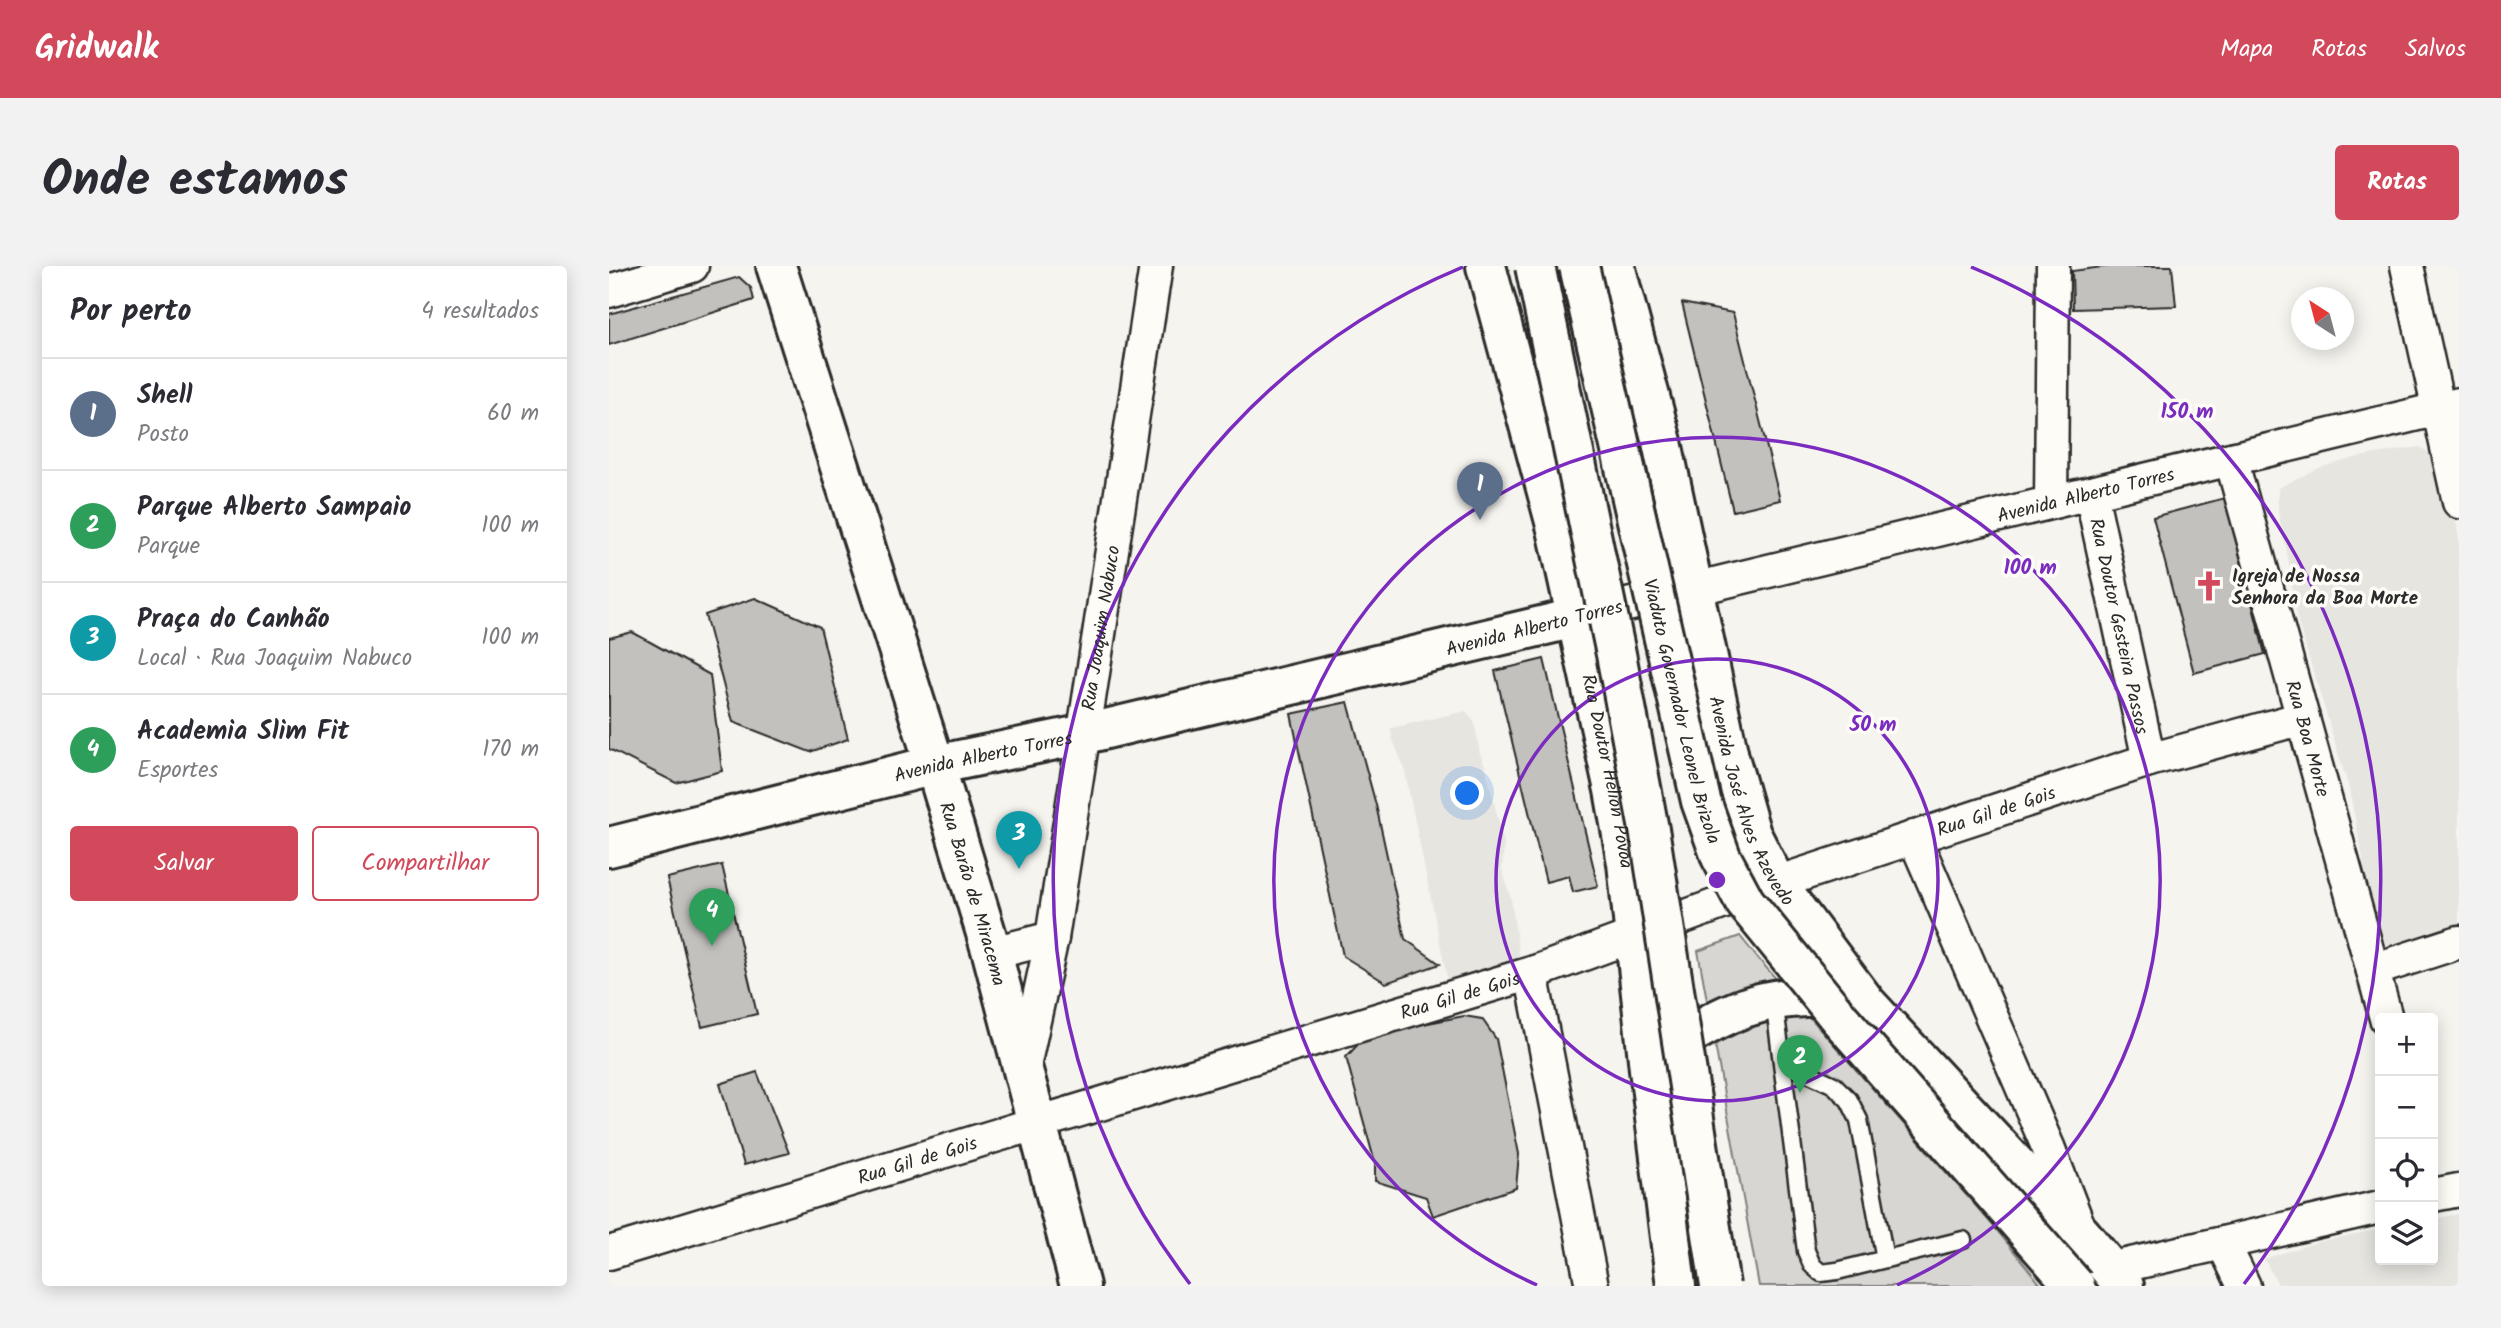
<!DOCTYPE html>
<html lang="pt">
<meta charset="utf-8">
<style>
:root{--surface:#fff;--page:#f2f2f3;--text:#2b2b33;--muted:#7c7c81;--line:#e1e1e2;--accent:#d1495b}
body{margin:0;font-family:Kalam,sans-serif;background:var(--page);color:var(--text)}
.controls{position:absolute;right:21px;bottom:21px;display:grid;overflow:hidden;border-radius:7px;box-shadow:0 4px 18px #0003}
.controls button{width:63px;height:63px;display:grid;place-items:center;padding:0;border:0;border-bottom:2px solid var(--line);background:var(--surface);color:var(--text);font:35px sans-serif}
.compass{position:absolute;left:1682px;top:21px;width:63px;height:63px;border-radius:50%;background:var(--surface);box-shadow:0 4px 18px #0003;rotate:324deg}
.you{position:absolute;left:859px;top:528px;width:24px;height:24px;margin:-18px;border:5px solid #fff;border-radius:50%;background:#1a73e8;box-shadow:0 0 0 10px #1a73e833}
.badge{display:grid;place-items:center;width:46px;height:46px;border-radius:50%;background:var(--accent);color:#fff;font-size:23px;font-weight:700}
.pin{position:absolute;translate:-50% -58px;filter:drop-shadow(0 2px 4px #0008)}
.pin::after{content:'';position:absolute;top:37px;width:24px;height:21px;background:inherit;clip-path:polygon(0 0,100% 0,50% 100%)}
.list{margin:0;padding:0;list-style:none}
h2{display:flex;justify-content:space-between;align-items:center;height:91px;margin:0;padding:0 28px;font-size:30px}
h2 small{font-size:23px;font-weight:400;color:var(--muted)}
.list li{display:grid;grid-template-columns:46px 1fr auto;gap:21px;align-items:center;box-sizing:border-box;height:112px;padding:0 28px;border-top:2px solid var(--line)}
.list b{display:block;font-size:26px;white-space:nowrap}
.list p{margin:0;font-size:23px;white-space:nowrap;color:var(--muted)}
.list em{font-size:23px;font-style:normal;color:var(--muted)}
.actions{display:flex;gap:14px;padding:21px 28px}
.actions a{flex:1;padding:16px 0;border:2px solid var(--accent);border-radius:7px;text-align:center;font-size:24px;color:var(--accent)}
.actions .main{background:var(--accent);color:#fff}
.icon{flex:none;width:38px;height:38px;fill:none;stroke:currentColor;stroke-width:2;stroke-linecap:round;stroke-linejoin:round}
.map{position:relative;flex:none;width:1850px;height:1020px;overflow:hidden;border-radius:7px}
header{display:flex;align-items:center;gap:42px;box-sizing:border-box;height:98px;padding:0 35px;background:var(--accent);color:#fff}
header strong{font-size:33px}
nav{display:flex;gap:38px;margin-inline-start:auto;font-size:24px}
.intro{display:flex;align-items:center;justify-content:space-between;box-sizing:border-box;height:168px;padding:0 42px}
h1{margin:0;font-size:49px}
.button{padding:18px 32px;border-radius:7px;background:var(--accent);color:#fff;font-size:24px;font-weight:700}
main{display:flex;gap:42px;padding:0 42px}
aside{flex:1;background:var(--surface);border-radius:7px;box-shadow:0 4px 18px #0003}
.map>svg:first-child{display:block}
.built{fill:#e6e5e0}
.green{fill:#d7d6d2;stroke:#81807e;stroke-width:2}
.building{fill:#c2c1be;stroke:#2b2b2b;stroke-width:2}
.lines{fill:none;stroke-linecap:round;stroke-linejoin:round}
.service-casing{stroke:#2b2b2b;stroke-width:21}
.minor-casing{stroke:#2b2b2b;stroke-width:37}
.secondary-casing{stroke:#2b2b2b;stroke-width:44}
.service{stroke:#fdfcf7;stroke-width:16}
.minor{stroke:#fdfcf7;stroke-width:32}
.secondary{stroke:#fdfcf7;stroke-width:38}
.secondary-bridge-casing{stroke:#2b2b2b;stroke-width:44;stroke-linecap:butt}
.secondary-bridge{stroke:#fdfcf7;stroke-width:38}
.ring{fill:none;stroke:#7b2cbf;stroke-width:3.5}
.labels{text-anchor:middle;stroke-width:7;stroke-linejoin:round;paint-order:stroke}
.street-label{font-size:19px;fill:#2b2b2b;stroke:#fdfcf7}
.poi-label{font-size:19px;font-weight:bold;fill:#2b2b2b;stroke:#fdfcf7;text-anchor:start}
.centre{fill:#7b2cbf;stroke:#fdfcf7;stroke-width:3.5}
.ring-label{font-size:21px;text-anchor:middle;font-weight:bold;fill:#7b2cbf;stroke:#fdfcf7;stroke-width:7;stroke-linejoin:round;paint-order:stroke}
</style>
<header>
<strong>Gridwalk</strong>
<nav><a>Mapa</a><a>Rotas</a><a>Salvos</a></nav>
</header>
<div class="intro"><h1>Onde estamos</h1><a class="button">Rotas</a></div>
<main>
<aside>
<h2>Por perto<small>4 resultados</small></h2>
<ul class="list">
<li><span class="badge" style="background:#5c6f8a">1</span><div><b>Shell</b><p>Posto</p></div><em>60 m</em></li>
<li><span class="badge" style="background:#2e9e5b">2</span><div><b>Parque Alberto Sampaio</b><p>Parque</p></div><em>100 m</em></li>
<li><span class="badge" style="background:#0f9aa8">3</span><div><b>Praça do Canhão</b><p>Local · Rua Joaquim Nabuco</p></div><em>100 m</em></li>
<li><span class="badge" style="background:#2e9e5b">4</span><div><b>Academia Slim Fit</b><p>Esportes</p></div><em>170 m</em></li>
</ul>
<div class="actions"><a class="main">Salvar</a><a>Compartilhar</a></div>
</aside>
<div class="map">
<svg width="1850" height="1020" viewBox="0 0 1850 1020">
<rect width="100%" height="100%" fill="#f5f4ef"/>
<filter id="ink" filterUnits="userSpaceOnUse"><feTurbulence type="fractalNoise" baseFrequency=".0143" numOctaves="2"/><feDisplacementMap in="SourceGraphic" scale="14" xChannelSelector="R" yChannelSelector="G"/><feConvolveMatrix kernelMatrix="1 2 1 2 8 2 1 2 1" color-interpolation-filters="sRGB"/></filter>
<g filter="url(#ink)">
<!-- built -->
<path class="built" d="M1811,181L1822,188L1829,197L1846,251L1850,272V668L1785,686L1773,672L1766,654L1740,522L1688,353L1678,285L1669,247V222L1710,202L1749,191Z
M857,445L865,455L871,488L876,500L895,577L893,603L902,633L910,689L904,696L874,702L867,707L839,716L795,501L783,472L782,462Z
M1850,948V1020H1670L1655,993L1708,976L1771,963V994H1824V953Z"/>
<!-- green -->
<path class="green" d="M1131,670L1147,690L1387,963L1433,1020H1150L1089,685Z"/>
<!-- building -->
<path class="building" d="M1501,0H1563L1567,40L1464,43L1463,5Z
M130,11L142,22L145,34L0,79V48Z
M1073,37L1124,47L1171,234L1124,245Z
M1616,232L1656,388L1585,407L1544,251Z
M146,332L211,361L239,473L201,486L124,456L96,349Z
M23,366L101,409L113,505L67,517L0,483V372Z
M935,393L989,620L964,626L960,610L937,616L886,405Z
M739,436L767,539L796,673L831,698L777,717L734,690L682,448Z
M113,599L148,748L93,761L58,612Z
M855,750L873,753L887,773L910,888L907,922L824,950L817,931L766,915V897L737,791L758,769Z
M148,806L180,887L135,899L111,818Z"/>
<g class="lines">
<!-- service casing -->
<g class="service-casing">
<path id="service" d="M1165,734L1197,985L1203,999L1212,1007L1228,1005L1354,974
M1173,795L1225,819L1240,834L1250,854L1276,993"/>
</g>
<!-- minor casing -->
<g class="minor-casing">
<g id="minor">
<path d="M1798,0L1850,236"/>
<path d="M0,25L83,0"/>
<path id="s1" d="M1622,193L1777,752"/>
<path id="s2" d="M1482,227L1540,494"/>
<path d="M1442,236L1444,0"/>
<path id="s3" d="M977,349L1850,138"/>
<path d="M1305,571L1439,881L1470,961"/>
<path d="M383,687L443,672"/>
<path d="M1764,704L1850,676"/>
<path d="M926,706L925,722L983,1020"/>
<path id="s4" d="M414,805L443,672L547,0"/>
<path d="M1824,929L1850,924"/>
<path d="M1614,977L1635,1020"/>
<path id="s5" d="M0,987L926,706L1167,617L1540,494L1694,452"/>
<path d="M1500,1003L1771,941"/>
</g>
</g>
<!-- secondary casing -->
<g class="secondary-casing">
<g id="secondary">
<path id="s6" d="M167,0L326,499L383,687L471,1020"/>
<path id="s7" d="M877,0L948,263L1005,524L1018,597L1040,803L1067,1020"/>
<path id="s8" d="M1006,0L1053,176L1120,491L1142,568L1167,617L1257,737L1473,969L1515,1020"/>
<path id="s9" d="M0,581L326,499L476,468L966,352"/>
<path d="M1049,793C1078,767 1127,740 1165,734C1188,730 1213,731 1237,729L1242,731"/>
</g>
</g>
<!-- service -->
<use href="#service" class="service"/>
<!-- minor -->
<use href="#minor" class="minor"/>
<!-- secondary -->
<use href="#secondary" class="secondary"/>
<!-- secondary-bridge casing -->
<g class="secondary-bridge-casing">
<g id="secondary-bridge">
<path d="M926,0L1007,388L1041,569L1111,1020"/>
<path id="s10" d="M970,0L1092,535L1112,591L1136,636L1231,753L1466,1020"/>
</g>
</g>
<!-- secondary-bridge -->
<use href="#secondary-bridge" class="secondary-bridge"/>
</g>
</g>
<!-- distance rings -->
<g class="ring">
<circle cx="1108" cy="614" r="221"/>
<path d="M928 1019A443 443 0 1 1 1288 1019"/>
<path d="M581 1018A664 664 0 0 1 854 1M1362 1A664 664 0 0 1 1635 1018"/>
</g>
<!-- icons -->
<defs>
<g id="church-bare" transform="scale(2.415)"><path d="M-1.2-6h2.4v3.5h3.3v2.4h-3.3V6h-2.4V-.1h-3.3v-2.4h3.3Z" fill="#d1495b" stroke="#fdfcf7" stroke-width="2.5" paint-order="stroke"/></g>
</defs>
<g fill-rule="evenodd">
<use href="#church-bare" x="1600" y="320"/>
</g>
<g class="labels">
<!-- street labels -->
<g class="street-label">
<text dy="7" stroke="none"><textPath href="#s3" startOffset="514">Avenida Alberto Torres</textPath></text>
<text transform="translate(925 361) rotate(-14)" y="7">Avenida Alberto Torres</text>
<text dy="7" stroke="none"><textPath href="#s2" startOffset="136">Rua Doutor Gesteira Passos</textPath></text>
<text dy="7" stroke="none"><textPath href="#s4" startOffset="450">Rua Joaquim Nabuco</textPath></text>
<text dy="7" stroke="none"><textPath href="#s10" startOffset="457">Viaduto Governador Leonel Brizola</textPath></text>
<text dy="7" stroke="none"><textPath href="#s1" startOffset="290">Rua Boa Morte</textPath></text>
<text dy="7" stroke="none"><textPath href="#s9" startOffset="385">Avenida Alberto Torres</textPath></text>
<text dy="7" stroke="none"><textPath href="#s7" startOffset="520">Rua Doutor Hélion Póvoa</textPath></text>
<text dy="7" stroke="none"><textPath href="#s8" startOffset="553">Avenida José Alves Azevedo</textPath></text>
<text dy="7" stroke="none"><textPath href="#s5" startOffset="1456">Rua Gil de Gois</textPath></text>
<text dy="7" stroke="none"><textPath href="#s6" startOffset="658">Rua Barão de Miracema</textPath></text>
<text dy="7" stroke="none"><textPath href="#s5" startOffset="889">Rua Gil de Gois</textPath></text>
<text dy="7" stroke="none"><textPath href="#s5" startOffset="322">Rua Gil de Gois</textPath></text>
</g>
<!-- poi labels -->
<g class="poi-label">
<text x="1623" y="316">Igreja de Nossa<tspan x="1623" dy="22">Senhora da Boa Morte</tspan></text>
</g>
</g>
<circle cx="1108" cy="614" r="10" class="centre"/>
<g class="ring-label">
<text x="1578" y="152">150 m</text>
<text x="1421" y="308">100 m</text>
<text x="1264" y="465">50 m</text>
</g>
</svg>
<div class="controls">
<button>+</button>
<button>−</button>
<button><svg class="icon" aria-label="locate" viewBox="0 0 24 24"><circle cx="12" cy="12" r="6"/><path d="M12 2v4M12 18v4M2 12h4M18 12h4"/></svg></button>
<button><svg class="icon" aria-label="layers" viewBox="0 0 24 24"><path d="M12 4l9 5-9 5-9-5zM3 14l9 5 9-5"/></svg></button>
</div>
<svg class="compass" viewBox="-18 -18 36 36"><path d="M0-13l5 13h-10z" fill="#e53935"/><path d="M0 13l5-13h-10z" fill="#7c7c81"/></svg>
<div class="you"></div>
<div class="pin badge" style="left:871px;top:254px;background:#5c6f8a">1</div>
<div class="pin badge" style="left:1191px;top:827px;background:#2e9e5b">2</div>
<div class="pin badge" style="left:410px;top:603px;background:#0f9aa8">3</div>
<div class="pin badge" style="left:103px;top:680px;background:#2e9e5b">4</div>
</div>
</main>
